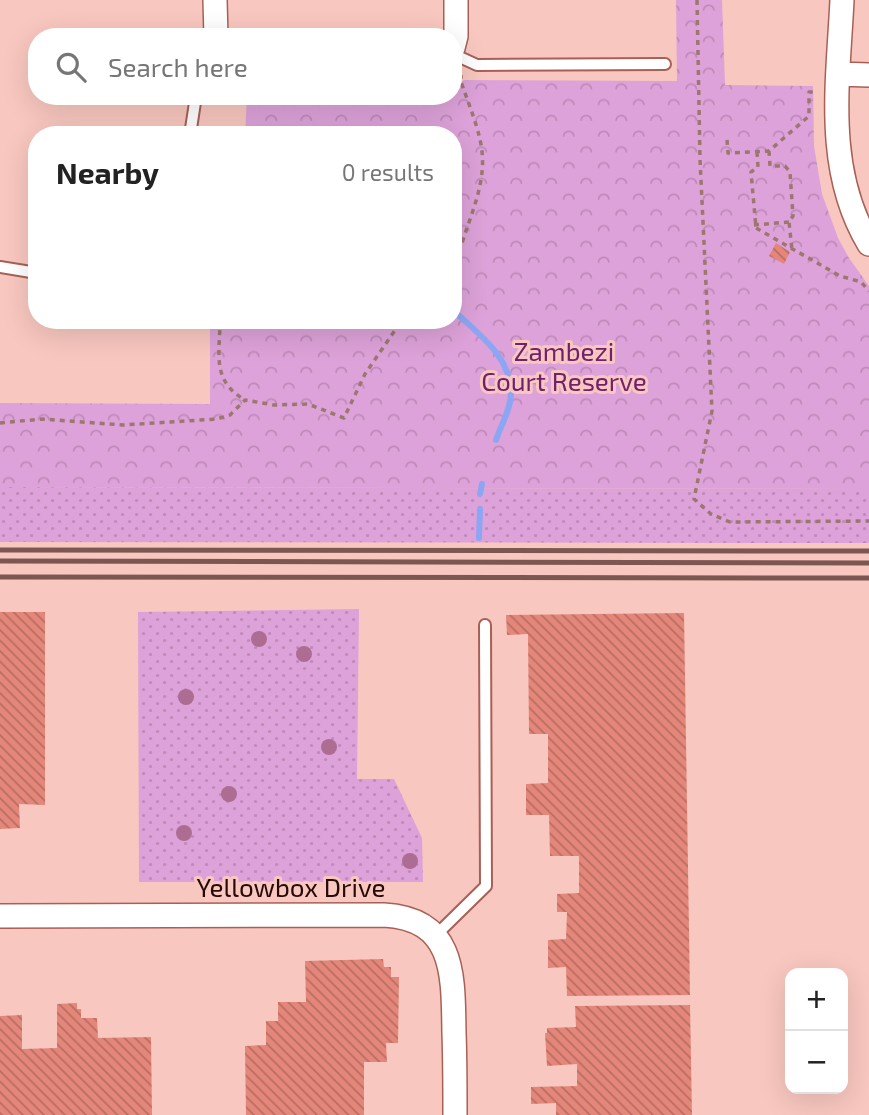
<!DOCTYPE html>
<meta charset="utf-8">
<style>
:root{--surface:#fff;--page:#f6f6f6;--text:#222;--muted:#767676;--line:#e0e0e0}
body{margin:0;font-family:"Exo 2",sans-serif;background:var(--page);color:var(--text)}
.controls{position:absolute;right:21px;bottom:21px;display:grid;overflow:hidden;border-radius:14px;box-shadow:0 7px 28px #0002}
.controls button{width:63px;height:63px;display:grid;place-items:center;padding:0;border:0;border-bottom:2px solid var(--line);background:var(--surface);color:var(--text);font:35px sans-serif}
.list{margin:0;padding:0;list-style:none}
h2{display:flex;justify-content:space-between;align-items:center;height:91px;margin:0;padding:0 28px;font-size:30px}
h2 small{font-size:23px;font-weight:400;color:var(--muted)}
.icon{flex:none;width:38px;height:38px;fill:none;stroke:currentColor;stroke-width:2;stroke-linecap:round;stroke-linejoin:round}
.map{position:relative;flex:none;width:869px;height:1115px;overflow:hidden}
.search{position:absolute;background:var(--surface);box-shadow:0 7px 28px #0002;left:28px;top:28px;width:434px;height:77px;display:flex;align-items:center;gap:18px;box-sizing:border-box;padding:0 24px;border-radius:28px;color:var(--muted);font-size:26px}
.panel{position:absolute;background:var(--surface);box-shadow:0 7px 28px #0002;left:28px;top:126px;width:434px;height:203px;border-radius:28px}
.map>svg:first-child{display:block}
.grass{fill:url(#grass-dots)}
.park{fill:url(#park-crowns)}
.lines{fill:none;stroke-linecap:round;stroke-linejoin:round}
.stream{stroke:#8ca6f3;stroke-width:6}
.building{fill:url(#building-back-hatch)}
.service-casing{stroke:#a86056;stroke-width:14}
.minor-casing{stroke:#a86056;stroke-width:26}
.path{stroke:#9e7670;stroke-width:3.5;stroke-dasharray:5 5;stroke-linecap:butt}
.service{stroke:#fff;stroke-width:10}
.minor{stroke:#fff;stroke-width:23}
.rail{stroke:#7c5752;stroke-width:5}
.tree{fill:#ad6c92}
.labels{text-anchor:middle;stroke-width:6;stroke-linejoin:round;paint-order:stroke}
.park-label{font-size:26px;fill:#70216e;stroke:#f8c7bf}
.street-label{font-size:26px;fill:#260a07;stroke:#f8c7bf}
</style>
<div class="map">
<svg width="869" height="1115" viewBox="0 0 869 1115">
<defs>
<pattern id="grass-dots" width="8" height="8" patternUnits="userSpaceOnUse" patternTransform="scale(1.75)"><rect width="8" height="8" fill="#dda2d9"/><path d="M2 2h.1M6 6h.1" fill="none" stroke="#be8ab9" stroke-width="1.8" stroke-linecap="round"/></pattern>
<pattern id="park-crowns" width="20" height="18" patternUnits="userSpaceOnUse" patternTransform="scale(1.75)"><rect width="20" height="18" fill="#dda2d9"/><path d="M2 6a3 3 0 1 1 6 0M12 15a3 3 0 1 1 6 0" fill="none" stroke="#be8ab9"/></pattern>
<pattern id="building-back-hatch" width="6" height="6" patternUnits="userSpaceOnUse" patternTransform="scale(1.75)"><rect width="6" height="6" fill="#e4877a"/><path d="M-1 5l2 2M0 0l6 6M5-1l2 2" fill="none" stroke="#b96d62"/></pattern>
</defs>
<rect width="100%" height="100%" fill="#f8c7bf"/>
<!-- grass -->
<path class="grass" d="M0,487L869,489V543L0,542Z
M359,609L357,779H394L422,838L423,882H139L138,612Z"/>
<!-- park -->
<path class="park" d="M676,0H722L725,85L813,86L814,146L822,194L838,238L849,258L869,286V489L0,487V403L210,404V320H453V135H245L247,96H453V85H458L464,80L677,81Z"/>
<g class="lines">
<!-- stream -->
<path class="stream" d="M453,310C477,333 511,356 511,393C511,409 501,425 496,440
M480,494L482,484
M479,538L480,509"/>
</g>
<!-- building -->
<path class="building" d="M776,243L790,252L784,264L769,256Z
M0,612H45V805L19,804L20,828L0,829Z
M684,613L690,995L567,996L566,967L548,968V940L566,939L567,912H557V894L579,893V856H550L549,815H526V784L548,783V734H529L528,634L507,635L506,615Z
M383,959L384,967H391V977H399L398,1043H386L387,1062H364V1115H246L245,1046L266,1045V1021H278V1002H306L305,961Z
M77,1003V1009H81V1018H97L98,1038L151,1037L152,1115H0V1016L22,1015V1049L57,1048V1004Z
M690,1005L692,1115H556V1103L531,1104V1087L577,1086V1064L547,1066L545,1033H547V1028L576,1027L575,1006Z"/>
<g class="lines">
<!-- service casing -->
<g class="service-casing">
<path id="service" d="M453,54L477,65L665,64
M190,135L196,96
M0,267L37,273
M435,936L486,886L485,625"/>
</g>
<!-- minor casing -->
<g class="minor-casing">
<path id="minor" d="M215,0L216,37
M842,0C838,83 824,169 869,244
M453,48L456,36V0
M838,74L869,75
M0,916L384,915C456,919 453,976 454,1033C455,1060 455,1088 455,1115"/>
</g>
<!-- path -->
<path class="path" d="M697,0L700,159L712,411L694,499L711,514L730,522L869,521
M727,140L728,153L769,151L809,116V92H815
M769,151L770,166H785L790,172L793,216L789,222L792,250
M757,152L758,167L751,172L756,228L840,276L861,282L869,291
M754,225L789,222
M453,260C461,250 464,236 468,225C492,159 484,146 461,82V75
M220,320C220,355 211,380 245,400
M0,423L42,419L123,425L217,419L230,415L245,400L274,405L308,404L344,418L365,374L402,320"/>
<!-- service -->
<use href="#service" class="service"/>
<!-- minor -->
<use href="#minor" class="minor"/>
<!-- rail -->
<path class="rail" d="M0,550L869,551
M0,561L869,563
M0,577L869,578"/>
</g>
<!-- trees -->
<g class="tree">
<circle cx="259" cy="639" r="8"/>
<circle cx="304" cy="654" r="8"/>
<circle cx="186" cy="697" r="8"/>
<circle cx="329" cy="747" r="8"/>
<circle cx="229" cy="794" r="8"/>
<circle cx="184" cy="833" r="8"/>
<circle cx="410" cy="861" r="8"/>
</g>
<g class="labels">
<!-- park labels -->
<g class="park-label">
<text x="564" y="361">Zambezi<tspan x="564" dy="30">Court Reserve</tspan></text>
</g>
<!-- street labels -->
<g class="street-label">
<text x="291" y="897">Yellowbox Drive</text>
</g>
</g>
</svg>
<div class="controls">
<button>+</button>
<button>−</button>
</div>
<div class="search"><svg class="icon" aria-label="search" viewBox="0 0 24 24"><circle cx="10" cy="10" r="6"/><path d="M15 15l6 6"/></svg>Search here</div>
<section class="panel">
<h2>Nearby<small>0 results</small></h2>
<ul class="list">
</ul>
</section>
</div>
